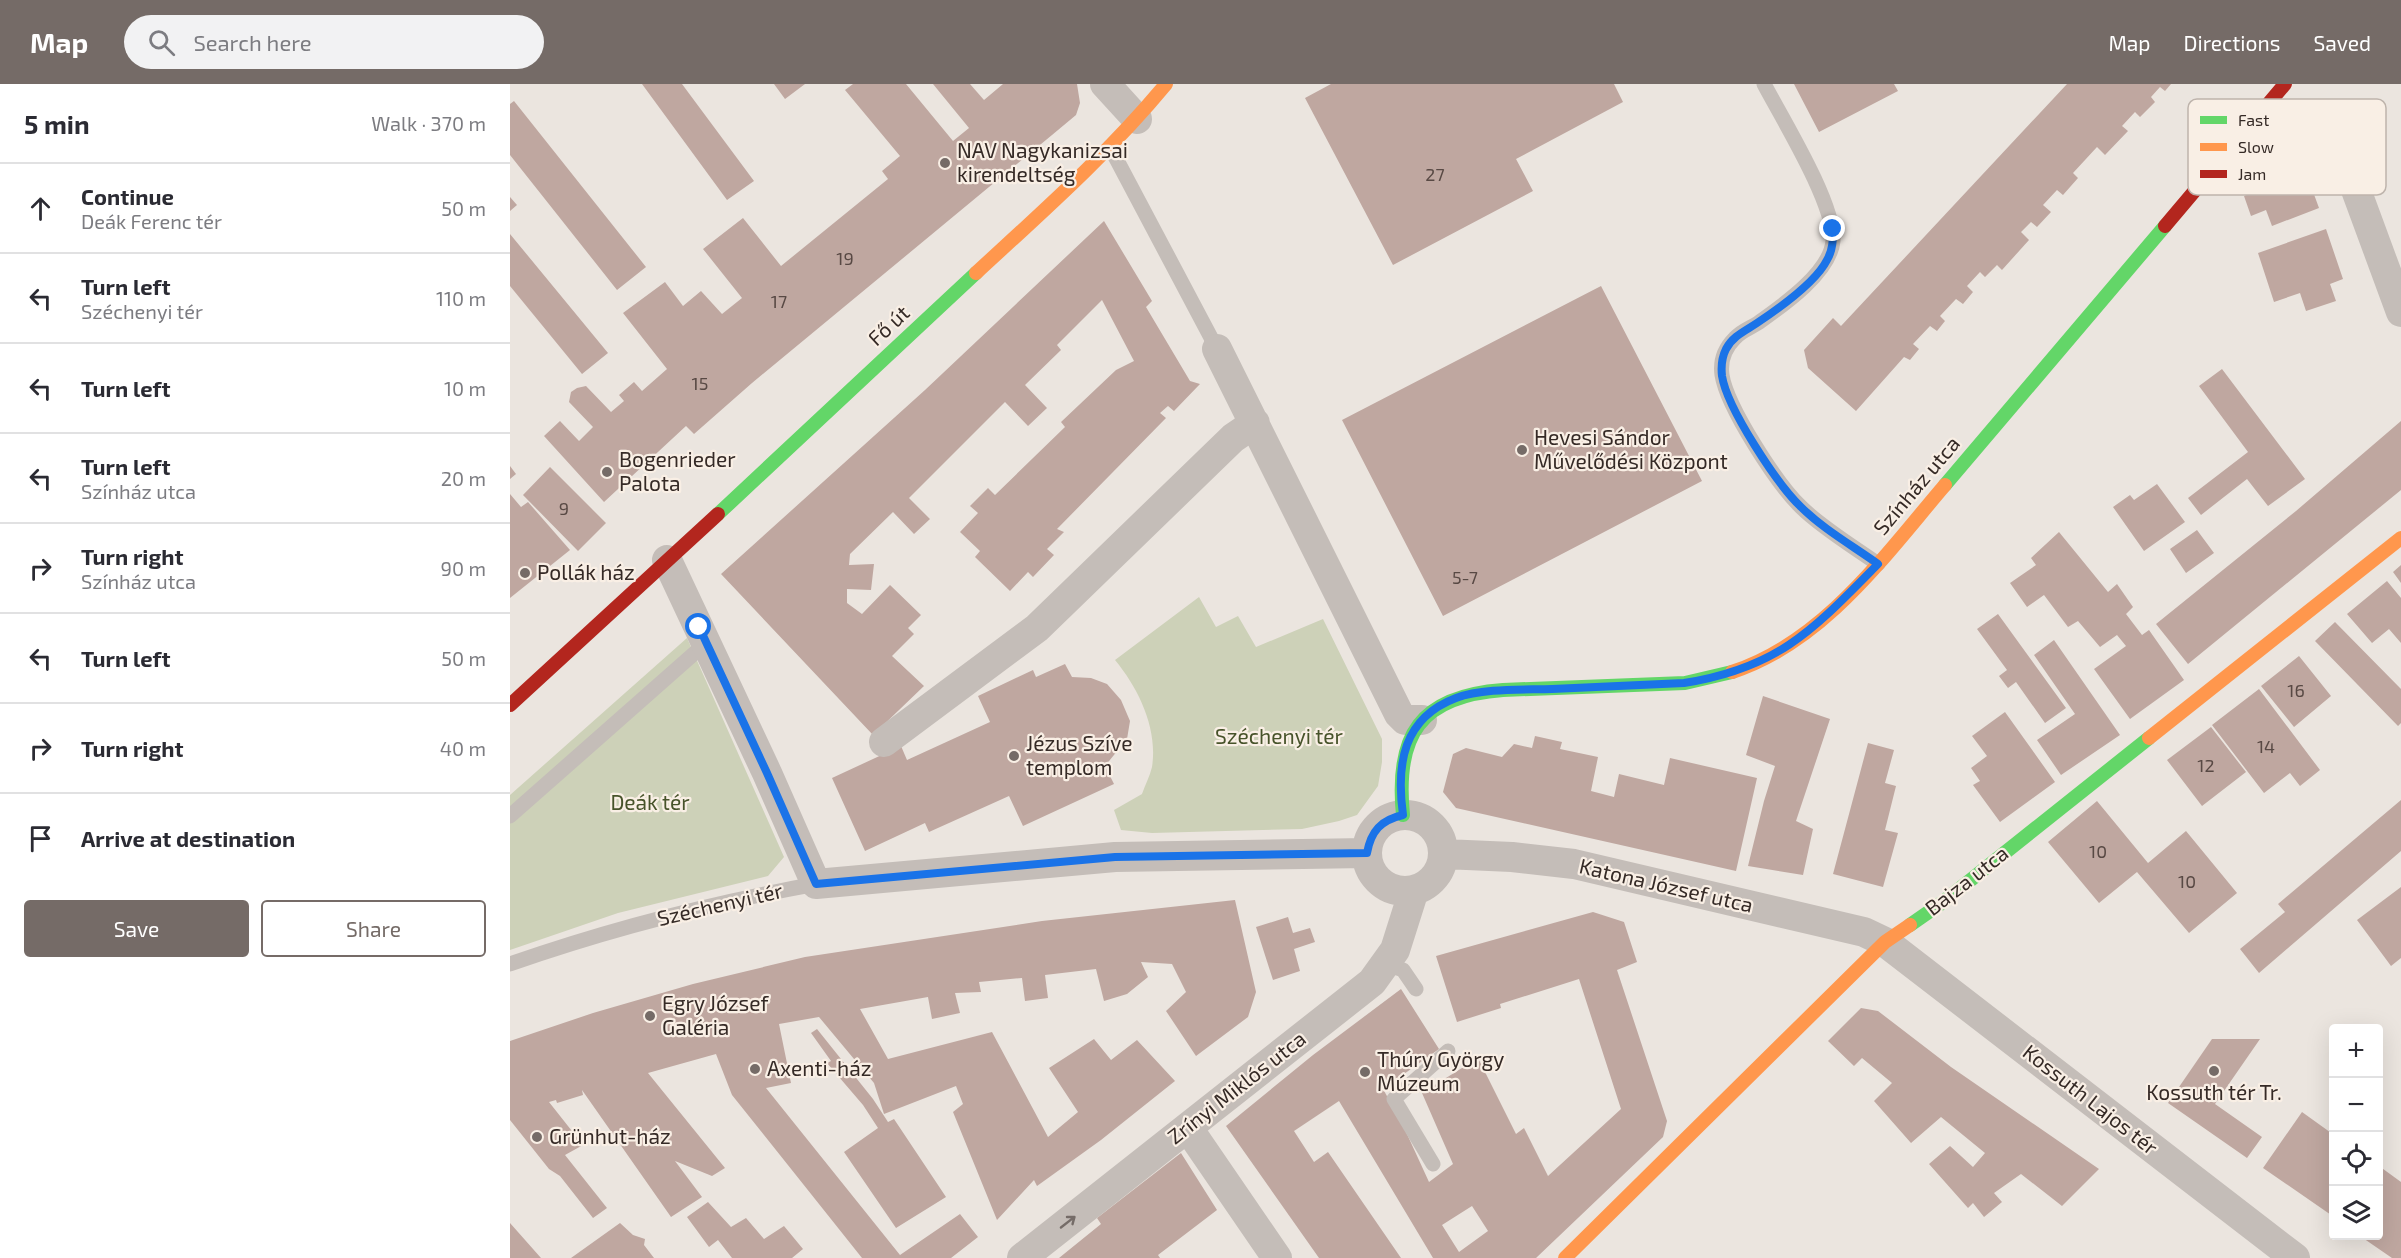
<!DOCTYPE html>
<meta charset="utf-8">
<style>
:root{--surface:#fff;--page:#f2f2f3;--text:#2b2b33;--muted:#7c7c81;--line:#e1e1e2;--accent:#756b67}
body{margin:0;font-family:"Exo 2",sans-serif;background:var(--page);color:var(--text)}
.controls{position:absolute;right:18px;bottom:18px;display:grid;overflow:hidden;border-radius:6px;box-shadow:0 6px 24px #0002}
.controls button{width:54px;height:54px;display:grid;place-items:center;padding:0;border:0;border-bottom:2px solid var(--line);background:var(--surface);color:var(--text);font:30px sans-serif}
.stop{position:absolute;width:18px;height:18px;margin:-14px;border:4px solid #1a73e8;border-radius:50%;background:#fff}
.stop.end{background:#1a73e8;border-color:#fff;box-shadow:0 2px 6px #0008}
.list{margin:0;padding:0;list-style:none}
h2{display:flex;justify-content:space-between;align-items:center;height:78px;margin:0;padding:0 24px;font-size:26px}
h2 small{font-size:20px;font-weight:400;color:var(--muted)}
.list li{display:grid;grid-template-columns:39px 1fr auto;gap:18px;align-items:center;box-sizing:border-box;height:90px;padding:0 24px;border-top:2px solid var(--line)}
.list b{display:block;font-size:22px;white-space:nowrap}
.list p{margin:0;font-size:20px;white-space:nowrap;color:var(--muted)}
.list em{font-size:20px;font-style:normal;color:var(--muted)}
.actions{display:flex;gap:12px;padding:18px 24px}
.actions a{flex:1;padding:14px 0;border:2px solid var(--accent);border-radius:6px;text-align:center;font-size:21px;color:var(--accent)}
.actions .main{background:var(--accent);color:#fff}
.icon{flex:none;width:33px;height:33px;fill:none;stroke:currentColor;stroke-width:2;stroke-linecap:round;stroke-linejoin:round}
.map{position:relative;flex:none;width:1891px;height:1174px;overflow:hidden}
header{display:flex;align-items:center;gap:36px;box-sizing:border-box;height:84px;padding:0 30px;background:var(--accent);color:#fff}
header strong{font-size:28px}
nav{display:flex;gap:33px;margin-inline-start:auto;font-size:21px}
.search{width:420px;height:54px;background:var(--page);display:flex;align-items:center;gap:15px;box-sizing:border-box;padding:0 21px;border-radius:33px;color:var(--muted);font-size:22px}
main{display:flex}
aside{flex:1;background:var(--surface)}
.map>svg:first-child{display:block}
.green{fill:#cdd1b8}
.building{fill:#bfa7a0;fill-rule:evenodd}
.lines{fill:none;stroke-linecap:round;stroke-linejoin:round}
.lane{stroke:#c4bdb8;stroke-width:15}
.street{stroke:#c4bdb8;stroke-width:30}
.fast{stroke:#63d668;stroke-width:14}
.slow{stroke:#ff974d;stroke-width:14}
.jam{stroke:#b3261e;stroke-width:14}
.oneway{stroke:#756c68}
.route{stroke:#1a73e8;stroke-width:8}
.poi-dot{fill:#756b67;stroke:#f9efe5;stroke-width:2}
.labels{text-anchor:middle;stroke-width:4.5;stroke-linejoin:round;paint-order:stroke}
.number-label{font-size:18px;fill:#584944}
.poi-label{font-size:21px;fill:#352a26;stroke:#f9efe5;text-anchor:start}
.street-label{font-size:21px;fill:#352a26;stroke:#f9efe5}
.park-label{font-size:21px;fill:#47532a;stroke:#f9efe5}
.key{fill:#f9efe5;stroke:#beb4ac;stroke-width:1.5}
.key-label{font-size:16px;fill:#352a26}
</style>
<header>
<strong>Map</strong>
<div class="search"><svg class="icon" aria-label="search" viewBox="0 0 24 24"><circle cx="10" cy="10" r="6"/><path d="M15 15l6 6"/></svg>Search here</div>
<nav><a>Map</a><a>Directions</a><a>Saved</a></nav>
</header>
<main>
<aside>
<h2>5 min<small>Walk · 370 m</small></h2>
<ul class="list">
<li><svg class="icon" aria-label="ahead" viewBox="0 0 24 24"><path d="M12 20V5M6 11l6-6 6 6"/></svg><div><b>Continue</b><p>Deák Ferenc tér</p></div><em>50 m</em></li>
<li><svg class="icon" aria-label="left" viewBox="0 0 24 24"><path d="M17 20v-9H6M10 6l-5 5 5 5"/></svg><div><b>Turn left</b><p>Széchenyi tér</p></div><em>110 m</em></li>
<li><svg class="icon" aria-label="left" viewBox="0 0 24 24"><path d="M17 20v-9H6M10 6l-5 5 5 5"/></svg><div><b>Turn left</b></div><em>10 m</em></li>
<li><svg class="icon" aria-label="left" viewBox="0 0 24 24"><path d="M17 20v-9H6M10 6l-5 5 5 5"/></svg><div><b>Turn left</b><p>Színház utca</p></div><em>20 m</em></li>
<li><svg class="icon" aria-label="right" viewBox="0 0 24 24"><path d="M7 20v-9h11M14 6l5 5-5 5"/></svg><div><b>Turn right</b><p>Színház utca</p></div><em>90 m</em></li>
<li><svg class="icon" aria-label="left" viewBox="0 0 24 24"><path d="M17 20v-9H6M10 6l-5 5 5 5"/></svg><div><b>Turn left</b></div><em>50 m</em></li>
<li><svg class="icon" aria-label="right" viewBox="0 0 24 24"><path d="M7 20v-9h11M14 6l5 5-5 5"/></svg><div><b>Turn right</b></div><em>40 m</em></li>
<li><svg class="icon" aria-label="arrive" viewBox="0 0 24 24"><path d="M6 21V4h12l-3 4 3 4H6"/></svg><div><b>Arrive at destination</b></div></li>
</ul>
<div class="actions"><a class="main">Save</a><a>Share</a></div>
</aside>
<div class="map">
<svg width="1891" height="1174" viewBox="0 0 1891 1174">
<rect width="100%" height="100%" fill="#ebe5df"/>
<!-- green -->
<path class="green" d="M689,513L706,543L728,532L746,563L813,535L872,655V678L868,702L847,731L829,737L792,745L642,749L611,746L604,726L632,710C635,701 640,692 642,683C648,645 629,605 605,576Z
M177,554L274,773L258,792L108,829L0,866V711Z"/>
<!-- building -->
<path class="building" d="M132,0H172L244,97L217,116Z
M264,0H295L275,15Z
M343,0H396L443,57L459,44L423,0H460L474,16L493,0H567L570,19L566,31L542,51L242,299L184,350L176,342L94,418L34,352L50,337L69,357L83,343L59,318L61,308L67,304L76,302L101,328L114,317L109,311L124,298L132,307L157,285L113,229L155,198L173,222L191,207L212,230L232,214L193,165L233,134L271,182L378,95L372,87L390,72L335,6Z
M821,0H1104L1113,18L1006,75L1023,107L883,181L795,14Z
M1284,0H1384L1388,7L1309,48Z
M1557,0H1661L1655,7L1650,3L1641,13L1645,18L1630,33L1625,28L1612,42L1618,47L1595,71L1587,63L1563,89L1568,94L1553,111L1547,106L1533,121L1541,128L1527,143L1521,138L1511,148L1519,156L1492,186L1487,181L1475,193L1470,188L1457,202L1463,208L1453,220L1446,215L1430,232L1435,237L1427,247L1420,242L1403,260L1409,265L1400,276L1394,273L1346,327L1298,284L1294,266L1323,234L1331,242Z
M4,17L136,183L107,206L0,71V20Z
M1787,64L1809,124L1762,142L1756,126L1741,132L1734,112L1751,105L1741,81Z
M0,113L7,121L0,127Z
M594,137L642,217L636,223L680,297L690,300L664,327L658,322L650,329L656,334L547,445L554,448L537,465L544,471L523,493L518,488L500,507L465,473L470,467L450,448L468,429L460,422L478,404L485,411L555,343L551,338L606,286L624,277L592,216L547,261L551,266L515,301L537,324L518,342L495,318L399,414L420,435L404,450L383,428L340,470L339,481L364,480L361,506L337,505V519L352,530L380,501L411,531L398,544L404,550L382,572L414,602L363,651L211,490L415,306Z
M1816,145L1833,195L1820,200L1826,217L1796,227L1790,209L1764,218L1748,169Z
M0,150L98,269L72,290L0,202Z
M1091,202L1192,397L933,532L832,336Z
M1712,285L1795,395L1758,422L1737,395L1691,431L1678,414L1738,368L1689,302Z
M1891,337V406L1678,580L1646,540L1786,427Z
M0,382L6,390L0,395Z
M40,383L96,439L68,467L13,411Z
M1647,400L1675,438L1634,467L1603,423L1620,411L1624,416Z
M0,410L11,423L18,418L60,466L0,514Z
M1687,446L1704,469L1676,489L1660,465Z
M1549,448L1598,508L1607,500L1623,523L1616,530L1632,551L1639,546L1674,596L1620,635L1584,585L1616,562L1607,551L1590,563L1568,537L1558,543L1534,511L1517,523L1500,499L1526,481L1521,474Z
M1891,481V499L1883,488Z
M1877,497L1891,514V559L1879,545L1862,559L1837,530Z
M1488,530L1556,624L1535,639L1506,598L1498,604L1489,592L1497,586L1467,545Z
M1825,538L1891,605V639L1888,642L1805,557Z
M1544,556L1610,651L1551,691L1527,656L1565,630L1524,571Z
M1789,572L1821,612L1784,643L1751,602Z
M555,580L562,593L581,594L597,600L611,616L620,637L617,655L595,682L604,700L513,742L499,712L419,748L415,739L355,767L322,694L391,662L397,676L480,638L468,612L523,586L526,593Z
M1749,605L1810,686L1790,702L1780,689L1754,709L1702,641Z
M1253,612L1320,635L1286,737L1303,745L1293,791L1238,782L1254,717L1265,682L1236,671Z
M1495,628L1545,698L1490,738L1463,701L1470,697L1461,684L1477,672L1462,652Z
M1701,643L1736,688L1692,722L1657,676Z
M1025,652L1052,658L1050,665L1088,673L1081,707L1104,713L1109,690L1154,701L1160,674L1247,694L1226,787L946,724L933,708L943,670L956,664L992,673L1004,660L1022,664Z
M1358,659L1384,666L1375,699L1386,702L1375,746L1388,749L1373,803L1323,790Z
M1891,716V767L1749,889L1730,865L1775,828L1768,820Z
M1587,717L1638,779L1676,747L1727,809L1679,849L1627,788L1589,819L1538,758Z
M1891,803V874L1881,882L1847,836Z
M725,816L746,908L738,933L686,972L656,927L676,908L662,880L631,878L638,893L617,910L594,917L586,885L535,891L538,914L515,917L512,894L469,898L471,908L445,909L450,929L422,935L418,913L350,925L378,975L482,948L538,1053L568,1028L539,984L584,955L601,976L627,956L665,997L591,1056L527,1102L524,1096L487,1136L443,1028L453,1020L446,1002L374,1030L364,999L309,933L269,940L281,999L256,1004L390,1171L450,1130L468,1153L441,1174H352L222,1011L206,970L138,989L215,1084L202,1092L165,1077L192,1113L161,1133L72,1006L73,1011L47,1019L46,1016L39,1018L73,1061L55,1071L97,1124L83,1134L50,1092L39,1085L0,1036V957L83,929L183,900L295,873L532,837Z
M1083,828L1114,838L1127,878L1107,886L1157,1037L1153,1053L1026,1174H923L829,1017L784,1047L804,1078L818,1068L891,1174H809L716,1042L803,971L891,905L929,965L873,1005L891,1037L919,1098L943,1080L912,1009L968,974L1006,1050L1014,1044L1038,1092L1111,1025L1069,895L990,920L991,924L947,938L926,872ZM962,1122L978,1147L949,1168L932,1141Z
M778,833L783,849L800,844L805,858L784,865L790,887L763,896L746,843Z
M1351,924L1368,927L1441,983L1589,1085L1552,1122L1511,1090L1484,1109L1492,1118L1474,1133L1463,1119L1458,1124L1419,1080L1440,1062L1463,1083L1475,1069L1431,1033L1401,1059L1364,1017L1382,999L1352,974L1344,982L1318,957Z
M307,945L363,1015L378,1038L384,1035L436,1113L386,1144L334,1068L368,1044L353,1021L317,979L321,977L301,949Z
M1702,955H1750L1705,1020L1752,1053L1737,1074L1658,1019Z
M1792,1028L1824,1051V1133L1753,1084Z
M671,1069L707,1126L648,1171L650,1174H549L591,1140L587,1134Z
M1869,1082L1891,1098V1174H1882L1850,1152H1869Z
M198,1118L221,1143L236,1134L254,1155L274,1142L293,1165L282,1174H222L208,1156L199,1163L177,1133Z
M0,1139L31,1174H0Z
M110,1139L123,1151L135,1155L134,1161L144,1174H61Z"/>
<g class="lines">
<!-- lane -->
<path class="lane" d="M1254,0C1273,36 1325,120 1323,157C1320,189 1272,222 1248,239C1240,244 1231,247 1225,254C1215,264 1210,277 1212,291C1217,323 1267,400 1291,423C1311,443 1344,463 1368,480
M600,63L707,265
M0,732L196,559
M0,880C100,845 202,819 306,800
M876,880L893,886L906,905
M923,1080L884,1015L938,967"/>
<!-- street -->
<path class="street" d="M595,0L627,35
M1835,76L1891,228
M707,265L889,630L895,636H912
M157,476L257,689L306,800L605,773L857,769
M374,658L527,544L723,354L745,339
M857 769a38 38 0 1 1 76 0a38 38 0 1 1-76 0Z
M934,770L1002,773L1064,780L1354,848L1375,858L1785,1174
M676,1045L682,1050L767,1174
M512,1174L862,898L885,866L904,806"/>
<!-- fast -->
<path class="fast" d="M1435,401L1655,142
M208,430L466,189
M893,731C885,651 910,612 993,606L1175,599L1222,588
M1400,841L1433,818L1639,654"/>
<!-- slow -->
<path class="slow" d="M466,189C532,128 599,69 656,0
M1222,588C1314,558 1375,471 1435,401
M1639,654L1891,454
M1055,1174L1375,858L1400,841"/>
<!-- jam -->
<path class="jam" d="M1655,142L1775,0
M0,621L208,430"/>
</g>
<!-- one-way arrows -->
<defs><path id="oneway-shaft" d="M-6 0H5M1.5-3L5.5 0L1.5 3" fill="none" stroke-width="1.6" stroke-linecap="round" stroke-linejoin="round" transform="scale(1.5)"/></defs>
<use class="oneway" href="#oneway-shaft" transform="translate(558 1138) rotate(-38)"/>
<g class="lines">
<!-- route -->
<path class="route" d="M189,543L257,689L306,800L605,773L857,769C861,747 871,736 893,731C886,680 893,634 946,614C973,604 1013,606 1042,605C1086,603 1130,601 1174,599C1269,584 1304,545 1368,480C1343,462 1313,445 1291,423C1267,400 1217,324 1212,292C1211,283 1212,273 1216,265C1223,252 1235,247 1247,239C1268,225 1306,198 1317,176C1323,166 1323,155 1323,145"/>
</g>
<!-- markers -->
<g class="poi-dot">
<circle cx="435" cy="79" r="6"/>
<circle cx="1012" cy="366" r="6"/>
<circle cx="97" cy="388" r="6"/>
<circle cx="15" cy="489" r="6"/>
<circle cx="504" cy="672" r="6"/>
<circle cx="140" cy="932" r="6"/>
<circle cx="245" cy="985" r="6"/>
<circle cx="1704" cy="987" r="6"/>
<circle cx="855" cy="988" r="6"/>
<circle cx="27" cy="1053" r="6"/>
</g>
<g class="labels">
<!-- number labels -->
<g class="number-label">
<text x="925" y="97">27</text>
<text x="335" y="181">19</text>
<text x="269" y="224">17</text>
<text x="190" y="306">15</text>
<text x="54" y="431">9</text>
<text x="955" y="500">5-7</text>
<text x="1786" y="613">16</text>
<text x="1756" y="669">14</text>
<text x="1696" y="688">12</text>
<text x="1588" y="774">10</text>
<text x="1677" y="804">10</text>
</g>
<!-- poi labels -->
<g class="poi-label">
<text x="447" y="74">NAV Nagykanizsai<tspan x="447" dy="24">kirendeltség</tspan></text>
<text x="1024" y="361">Hevesi Sándor<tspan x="1024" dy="24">Művelődési Központ</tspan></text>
<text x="109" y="383">Bogenrieder<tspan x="109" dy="24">Palota</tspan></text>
<text x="27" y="496">Pollák ház</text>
<text x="516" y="667">Jézus Szíve<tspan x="516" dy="24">templom</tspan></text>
<text x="152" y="927">Egry József<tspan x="152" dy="24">Galéria</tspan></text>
<text x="867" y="983">Thúry György<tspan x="867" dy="24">Múzeum</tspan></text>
<text x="257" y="992">Axenti-ház</text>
<text x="1704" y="1016" text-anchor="middle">Kossuth tér Tr.</text>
<text x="39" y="1060">Grünhut-ház</text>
</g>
<!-- street labels -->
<g class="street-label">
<text transform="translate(379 242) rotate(-43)" y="7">Fő út</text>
<text transform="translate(1407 402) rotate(-50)" y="7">Színház utca</text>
<text transform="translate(1457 797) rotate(-38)" y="7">Bajza utca</text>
<text transform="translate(1156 802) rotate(13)" y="7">Katona József utca</text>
<text transform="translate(210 821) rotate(-13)" y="7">Széchenyi tér</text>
<text transform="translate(727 1004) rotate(-38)" y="7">Zrínyi Miklós utca</text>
<text transform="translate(1580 1016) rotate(38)" y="7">Kossuth Lajos tér</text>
</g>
<!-- park labels -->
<g class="park-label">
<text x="769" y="660">Széchenyi tér</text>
<text x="140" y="726">Deák tér</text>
</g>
</g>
<!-- legend -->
<rect x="1678" y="15" width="198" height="96" rx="9" class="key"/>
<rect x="1690" y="32" width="27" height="8" fill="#63d668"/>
<rect x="1690" y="59" width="27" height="8" fill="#ff974d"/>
<rect x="1690" y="86" width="27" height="8" fill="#b3261e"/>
<g class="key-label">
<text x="1728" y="42">Fast</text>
<text x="1728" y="69">Slow</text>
<text x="1728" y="96">Jam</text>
</g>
</svg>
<div class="controls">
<button>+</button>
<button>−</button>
<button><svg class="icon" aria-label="locate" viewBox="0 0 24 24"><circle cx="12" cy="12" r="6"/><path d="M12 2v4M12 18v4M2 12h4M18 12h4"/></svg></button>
<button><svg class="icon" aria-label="layers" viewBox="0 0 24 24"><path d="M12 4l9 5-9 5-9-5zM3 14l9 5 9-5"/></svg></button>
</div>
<div class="stop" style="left:189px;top:543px"></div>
<div class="stop end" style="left:1323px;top:145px"></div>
</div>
</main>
